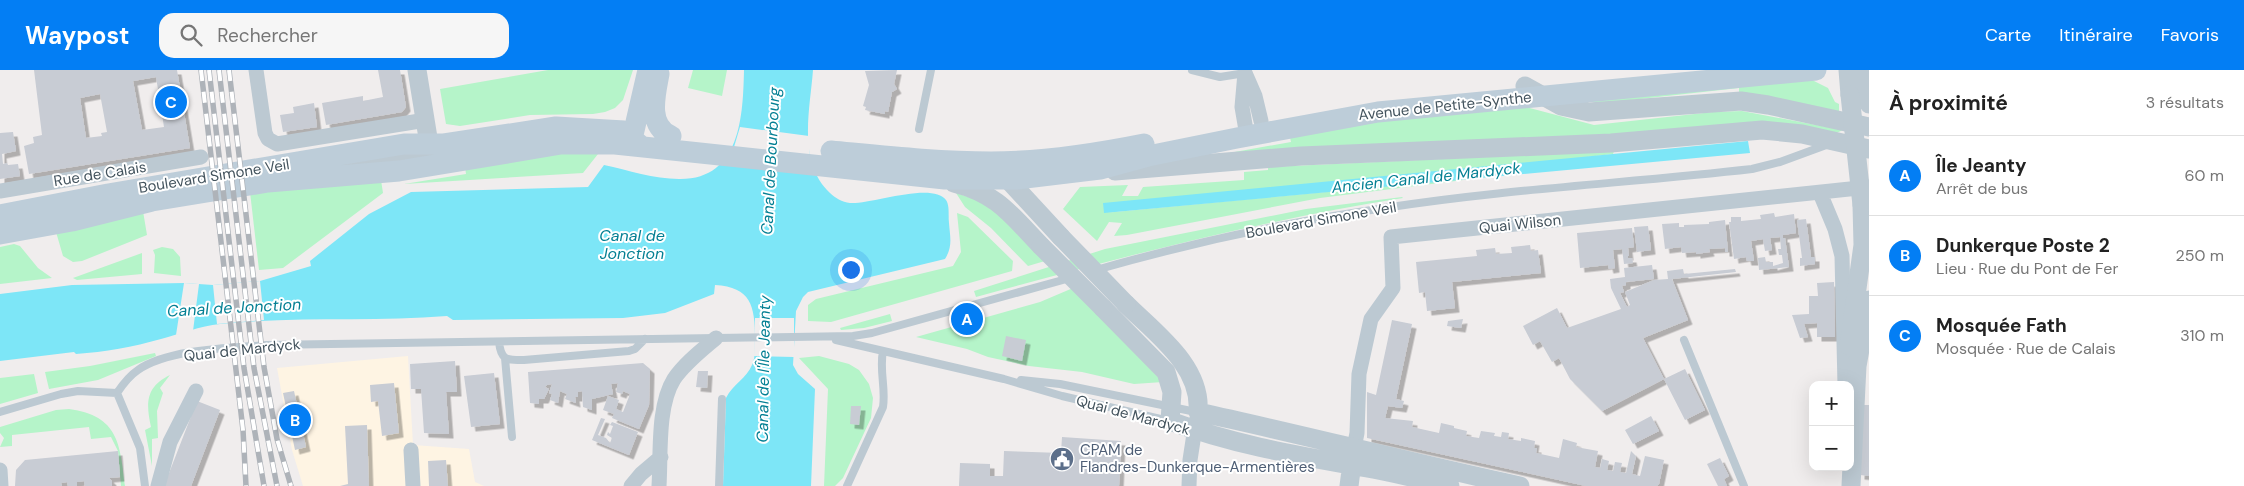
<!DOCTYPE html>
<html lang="fr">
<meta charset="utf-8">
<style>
:root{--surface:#fff;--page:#f6f6f6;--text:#222;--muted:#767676;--line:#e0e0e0;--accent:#037ef4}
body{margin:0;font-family:"DM Sans",sans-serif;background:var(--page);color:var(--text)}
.controls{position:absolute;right:15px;bottom:15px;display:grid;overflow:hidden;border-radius:10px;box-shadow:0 5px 20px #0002}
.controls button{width:45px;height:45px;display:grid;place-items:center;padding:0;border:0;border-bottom:1px solid var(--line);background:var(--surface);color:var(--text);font:25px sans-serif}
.you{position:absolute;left:850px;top:199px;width:18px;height:18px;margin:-12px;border:4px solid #fff;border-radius:50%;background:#1a73e8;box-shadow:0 0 0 8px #1a73e833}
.badge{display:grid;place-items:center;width:32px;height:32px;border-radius:50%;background:var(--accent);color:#fff;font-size:16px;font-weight:700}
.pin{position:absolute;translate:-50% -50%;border:2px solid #fff;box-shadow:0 1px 5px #0006}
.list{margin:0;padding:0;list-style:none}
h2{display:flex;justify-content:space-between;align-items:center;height:65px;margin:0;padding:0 20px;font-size:21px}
h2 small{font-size:16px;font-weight:400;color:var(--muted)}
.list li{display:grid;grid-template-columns:32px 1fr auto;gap:15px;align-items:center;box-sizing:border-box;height:80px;padding:0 20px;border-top:1px solid var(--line)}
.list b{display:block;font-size:19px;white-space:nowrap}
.list p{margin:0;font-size:16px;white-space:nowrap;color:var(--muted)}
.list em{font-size:16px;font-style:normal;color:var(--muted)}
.icon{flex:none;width:28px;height:28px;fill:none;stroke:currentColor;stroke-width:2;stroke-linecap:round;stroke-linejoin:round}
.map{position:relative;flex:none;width:1869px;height:416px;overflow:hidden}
header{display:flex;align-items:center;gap:30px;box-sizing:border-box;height:70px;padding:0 25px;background:var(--accent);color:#fff}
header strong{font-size:24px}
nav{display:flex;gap:28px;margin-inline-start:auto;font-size:18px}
.search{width:350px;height:45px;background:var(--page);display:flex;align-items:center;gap:12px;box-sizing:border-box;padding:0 18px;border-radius:15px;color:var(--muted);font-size:19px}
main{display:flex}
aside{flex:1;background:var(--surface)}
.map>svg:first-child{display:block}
.commercial{fill:#fef4e3}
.green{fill:#b5f4c9}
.water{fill:#7de6f7}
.pier{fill:#f0eded}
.building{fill:#c8ccd4;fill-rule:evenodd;filter:url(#shadow)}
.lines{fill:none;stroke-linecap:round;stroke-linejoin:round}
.service{stroke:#bcc9d2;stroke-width:8}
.minor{stroke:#bcc9d2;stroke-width:15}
.tertiary{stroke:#bcc9d2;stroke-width:19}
.secondary{stroke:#bdcdd9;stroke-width:21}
.rail-casing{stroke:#aeb3b9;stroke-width:5.5}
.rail{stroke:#fff;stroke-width:4;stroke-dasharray:11;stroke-linecap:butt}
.tertiary-bridge{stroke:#bcc9d2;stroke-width:19}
.labels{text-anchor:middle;stroke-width:4;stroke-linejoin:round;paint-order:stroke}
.street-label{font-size:15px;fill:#43535d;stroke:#fff}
.service-label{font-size:15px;fill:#4e5e75;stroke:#fff;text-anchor:start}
.water-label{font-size:16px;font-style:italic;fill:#037f93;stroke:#fff}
</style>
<header>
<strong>Waypost</strong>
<div class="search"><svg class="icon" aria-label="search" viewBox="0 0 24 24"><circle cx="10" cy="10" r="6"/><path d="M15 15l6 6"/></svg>Rechercher</div>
<nav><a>Carte</a><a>Itinéraire</a><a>Favoris</a></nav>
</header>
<main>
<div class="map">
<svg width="1869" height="416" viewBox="0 0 1869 416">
<defs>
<filter id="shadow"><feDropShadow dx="4.5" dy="4.5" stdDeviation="0" flood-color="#0004"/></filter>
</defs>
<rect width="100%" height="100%" fill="#f0eded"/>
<!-- commercial -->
<path class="commercial" d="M408,286L413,375L469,379L475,412L484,416H303L292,380L277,298Z"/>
<!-- green -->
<path class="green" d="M548,0H633L623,30L615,38L605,42L593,44L530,45L460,56L446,54L440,19Z
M693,0H727L722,26L688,18Z
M1812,10L1828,18L1835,32L1839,34V42L1739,22V18L1604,33L1581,31Z
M1515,34L1594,55L1713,42L1742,41L1843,60L1834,64H1635L1229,83L1291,72L1289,63Z
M1614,81L1613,84L1104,143L1495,106L1320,128L1127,165L1114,166L1122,153L1109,152L1097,171L1063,139L1080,117L1128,115L1122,126H1138L1143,117L1244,110V102L1268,100V97Z
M556,83L598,84L583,103L404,114L466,104L465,97Z
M381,110L383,123L283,198L259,200L250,122Z
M956,123L987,133L1045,191L1028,196L991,158L965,137Z
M1402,127L1403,128C1258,151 1117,188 976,227L974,221L1105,179L1306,139Z
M143,141L147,165L82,191L73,192L63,186L56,162Z
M957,143L968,147L1013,191L1012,201L831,252L808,251V235L816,229L953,196L961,182Z
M14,174L20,176L38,198L52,208L0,214V177Z
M162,177L173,179L180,187L181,206L154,203L155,185L153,180Z
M142,183V204L77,210L73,208Z
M1073,218L1163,312L1134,314L1082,302L1029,296L988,287L967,279L916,267L1040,232Z
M890,244L892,251L864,258L841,260L840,258Z
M155,283L156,286L98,310L49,319L45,302L90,296Z
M819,286L849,294L859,300L869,314L873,328L871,348L843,408L835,416H824L828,319L799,288Z
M34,304L38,323L0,334V308Z
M170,305L160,318L163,323L157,341L158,368L152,369V396L145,360L151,357C146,334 145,317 170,305Z
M69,339C119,346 120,374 125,416H121L118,381L111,367L91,369L89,357L12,365V376L0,377L4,368L0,363V357L56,340Z"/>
<!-- water -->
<path class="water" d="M744,0H813C810,40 797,92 830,123C835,128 842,132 850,133C868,135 933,111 946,130C950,136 948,146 949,153C950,167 953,176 945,189L808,222L803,227L796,241L793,295L798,304L815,319L811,416H723L726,328C732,315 747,308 752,295C756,287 754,277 755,268C755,236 751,217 715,215L714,224L665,243L623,248L453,250L447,246C372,252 295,246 220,254C200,256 180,264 161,269C133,277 105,282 76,284L74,282L0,291V224L72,215L184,213L213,215L260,211L311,196L310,191L369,144L411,122L588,117L604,95C628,100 654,109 679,109C741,110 743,45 744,0Z
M1748,71L1750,83L1104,143L1103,133Z"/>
<!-- pier -->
<path class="pier" d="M740,57L809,66L810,90L734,77Z
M260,211L264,250L217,254L213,215Z
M184,213L199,214L193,261L176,265Z
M755,248H794V287L754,286Z"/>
<!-- building -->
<path class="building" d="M34,0H177L190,78L29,104L24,76L34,73L33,67L42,65ZM156,7L164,57L142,60L133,11ZM100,24L107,62L101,63L102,66L86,68L80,28Z
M378,0H400L406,37L402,42L326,55L322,33L363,26V31L383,27Z
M897,0L894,14L897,19L892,22L888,42L885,41V44L865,40L866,37L863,36L869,15L865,1Z
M314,33L317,57L283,62L280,45L294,43L293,37Z
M13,62L16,81L2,84L3,94L7,93L8,95L18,94L20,106L0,109V63Z
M1774,143L1775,147L1794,144L1796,163L1783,165V168H1785L1789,197L1759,200L1758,188L1765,187L1766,192H1773V196L1783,193L1782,185H1779L1778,179H1781L1780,167L1770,168L1772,180L1765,181L1763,169L1751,171L1754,191H1747L1746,187L1734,189L1729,152H1731V147H1741V151L1761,149L1760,145Z
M1806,149L1811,187H1815V194L1800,196V188H1802L1797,150Z
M1725,150L1728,182H1725V178L1709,179L1710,182L1696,184V182L1682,183L1681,177L1665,179L1662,154L1679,153V157H1684V155L1709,154V152Z
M1648,156L1651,180L1637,182L1634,157Z
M1632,158L1634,177L1628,178L1629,186H1628V188H1632L1633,193L1624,194L1622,179L1613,180L1615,198L1609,199L1608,195L1580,198L1577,163Z
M1530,175L1531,181L1538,180L1541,203L1452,212L1455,238L1427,241L1425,222L1419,223L1416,192L1477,186L1476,180L1495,178L1496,184L1512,183L1511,177Z
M1652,195L1654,209L1626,212V215L1622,216L1624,222L1620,223L1627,237L1630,235L1625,222L1654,210L1668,209L1667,201L1683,199L1684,204L1735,199L1736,202L1672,209L1688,250L1643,268L1664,309L1602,341L1570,309L1559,288L1552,292L1540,271L1533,275L1523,256L1557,238L1567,258L1621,239L1611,218L1610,209L1625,207L1624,198Z
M1834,212L1835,267H1817V253L1804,254L1808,267L1800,268L1792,245L1809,244V226H1818L1817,213Z
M1463,249L1461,258L1447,256L1448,251Z
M1392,250L1412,254L1396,329L1404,331L1402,338L1388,336L1385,348L1413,351L1412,357L1439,363L1441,353L1454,356V358L1467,361L1466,366L1479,368L1481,361L1495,363L1494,366L1501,367L1502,362L1509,363L1508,369L1521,371V368L1535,371L1534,378H1537L1536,383L1559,388L1563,369L1577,373L1576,377L1598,381L1595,397L1600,398L1602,389L1609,391L1607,400L1613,401L1615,392L1622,393L1620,402L1626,403L1631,381L1636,386L1632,404L1640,406L1645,386L1664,390L1659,414L1657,416H1586L1367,368V322L1376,325Z
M1006,266L1026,270L1022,291L1002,286Z
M455,291L457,322H446L449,364L424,363L421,319H411L410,294Z
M643,293L650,299L649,335L639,359L612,348L614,344L603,340L608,326L619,330L616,339L623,342L630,324L623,321L622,324L616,322L618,313L611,314L613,324L592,329V340L583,337L582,321L578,322V327H575L576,333L565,329L567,324L560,321L558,333L550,330L552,324L549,323L552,314L547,315L545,317L549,319L544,329H539V334L530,333L528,302Z
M1685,299L1705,340L1685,350L1664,309Z
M698,301H708L707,318L696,317Z
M494,303L500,354L471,357L464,306Z
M394,313L399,363L382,366L378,331L371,332L370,315Z
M294,321L306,377L295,380L283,323Z
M197,331L220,340L191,416H164Z
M1863,335H1869V406L1860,405Z
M851,336H861L859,355L850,354Z
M1651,346L1659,361L1633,374L1625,360Z
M601,348L605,349L598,365L606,368L610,373L612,368L607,365L608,362L610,364L613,356L610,355L612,352L638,362L629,385L592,370Z
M367,355L369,416H340L348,414L345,356Z
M1062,367L1121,371L1119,416H959L960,393L990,394V406H1003L1004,381L1061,383Z
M118,381L120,407L109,408L112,411V416H85L84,411L77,412V416H68L67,412L61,413L62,416H15L16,400L25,390Z
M1720,388L1729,406L1724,409L1727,416H1718L1707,394Z
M446,390L448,416H429L428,391Z"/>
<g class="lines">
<!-- service -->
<path class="service" d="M1192,0L1220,7L1245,3
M919,59L931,0
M1096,200C1190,173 1287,152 1384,138C1506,119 1629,113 1752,99L1780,92L1829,74
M836,270L1004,309L1062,326L1169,351
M1684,270L1744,416
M499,272C501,291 507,290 524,290L629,281L635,279L645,269
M505,288L512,367
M1021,310L1060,314L1196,342
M117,323C123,314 129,306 138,300C168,279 230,278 266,275L853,266L872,263L1070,208
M117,323L140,378L145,416
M0,342L61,324L78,321L117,323
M719,416L722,329
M847,416L883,337C886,318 879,300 883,281"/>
<!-- minor -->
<path class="minor" d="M256,0L265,63L268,69L277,74L426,50
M1245,3L1242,37L1247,66
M1245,3L1255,26L1261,51
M0,121L201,87
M1820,123L1835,159L1842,186L1845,315
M1354,378L1357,363L1359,304L1371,249L1393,218L1391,167L1869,117
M411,380L413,416
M0,400L1,416
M158,416L170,372L196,321
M631,416L641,404L661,387
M659,416C661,385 657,336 674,309C685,293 702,280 716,268
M1189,416L1190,390L1196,351"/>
<!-- tertiary -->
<path class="tertiary" d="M1848,0L1850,25
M1866,0L1869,34
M1525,16L1561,36L1589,42L1741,31L1768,35L1869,57
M338,97L423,83L428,81L429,74L417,0
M1115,101L1301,86L1611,73L1762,60L1802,64L1869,79
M1001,102L1061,167
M954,113C998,124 1011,145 1041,176
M1126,234C1155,263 1202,296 1198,342C1305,365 1412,393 1520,416
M1103,238L1166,302L1172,322L1170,351C1234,375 1301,386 1367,398C1395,403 1423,410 1450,416
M1849,276L1863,175L1862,135
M1349,416L1353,385
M1851,416L1857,296L1869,230"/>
<!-- secondary -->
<path class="secondary" d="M659,4C655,25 647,56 671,66
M641,76L634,70L633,65L648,0
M831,81C884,86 938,92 991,92C1042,92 1094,84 1144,74
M0,145L108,124L404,74H444L556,57L624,61
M0,164L72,151L152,131L268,112L399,101L561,74H615L945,109H1017L1100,99L1148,86L1237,68L1378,42L1816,0"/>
<!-- rail casing -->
<g class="rail-casing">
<path id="rail" d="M201,0L243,360L246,416
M209,0L244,298L264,416
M219,0L254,298L277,416
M229,0L264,297L277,369L291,416"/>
</g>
<!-- rail -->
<use href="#rail" class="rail"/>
<!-- tertiary-bridge -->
<path class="tertiary-bridge" d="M1850,25L1862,135
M1061,167L1126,234
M1041,176L1103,238"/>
</g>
<!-- icons -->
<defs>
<g id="civic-disc" transform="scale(1.25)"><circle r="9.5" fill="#5c6f8a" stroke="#fff"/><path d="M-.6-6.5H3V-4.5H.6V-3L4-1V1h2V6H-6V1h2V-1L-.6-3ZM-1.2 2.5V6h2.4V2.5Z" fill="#fff"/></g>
</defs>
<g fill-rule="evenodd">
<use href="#civic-disc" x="1062" y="389"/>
</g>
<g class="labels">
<!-- street labels -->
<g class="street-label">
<text transform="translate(1445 36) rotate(-6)" y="5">Avenue de Petite-Synthe</text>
<text transform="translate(100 104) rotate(-9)" y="5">Rue de Calais</text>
<text transform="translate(214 106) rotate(-9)" y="5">Boulevard Simone Veil</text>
<text transform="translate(1321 150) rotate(-10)" y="5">Boulevard Simone Veil</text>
<text transform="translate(1520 154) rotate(-6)" y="5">Quai Wilson</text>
<text transform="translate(242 280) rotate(-6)" y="5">Quai de Mardyck</text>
<text transform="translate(1133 345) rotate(15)" y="5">Quai de Mardyck</text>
</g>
<!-- service labels -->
<g class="service-label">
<text x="1080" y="385">CPAM de<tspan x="1080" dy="17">Flandres-Dunkerque-Armentières</tspan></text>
</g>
<!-- water labels -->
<g class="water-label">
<text transform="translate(770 91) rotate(-87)" y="6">Canal de Bourbourg</text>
<text transform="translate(1426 107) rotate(-6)" y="6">Ancien Canal de Mardyck</text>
<text x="632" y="171">Canal de<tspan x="632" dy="18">Jonction</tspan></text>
<text transform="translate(234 237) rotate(-3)" y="6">Canal de Jonction</text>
<text transform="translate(763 299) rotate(-89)" y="6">Canal de l'Île Jeanty</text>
</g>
</g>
</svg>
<div class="controls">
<button>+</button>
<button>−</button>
</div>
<div class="you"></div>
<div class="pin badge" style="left:967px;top:249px">A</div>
<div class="pin badge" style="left:295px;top:350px">B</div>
<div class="pin badge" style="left:171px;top:32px">C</div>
</div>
<aside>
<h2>À proximité<small>3 résultats</small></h2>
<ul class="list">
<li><span class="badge">A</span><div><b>Île Jeanty</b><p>Arrêt de bus</p></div><em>60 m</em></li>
<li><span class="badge">B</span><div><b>Dunkerque Poste 2</b><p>Lieu · Rue du Pont de Fer</p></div><em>250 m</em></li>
<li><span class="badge">C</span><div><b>Mosquée Fath</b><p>Mosquée · Rue de Calais</p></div><em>310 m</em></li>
</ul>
</aside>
</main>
